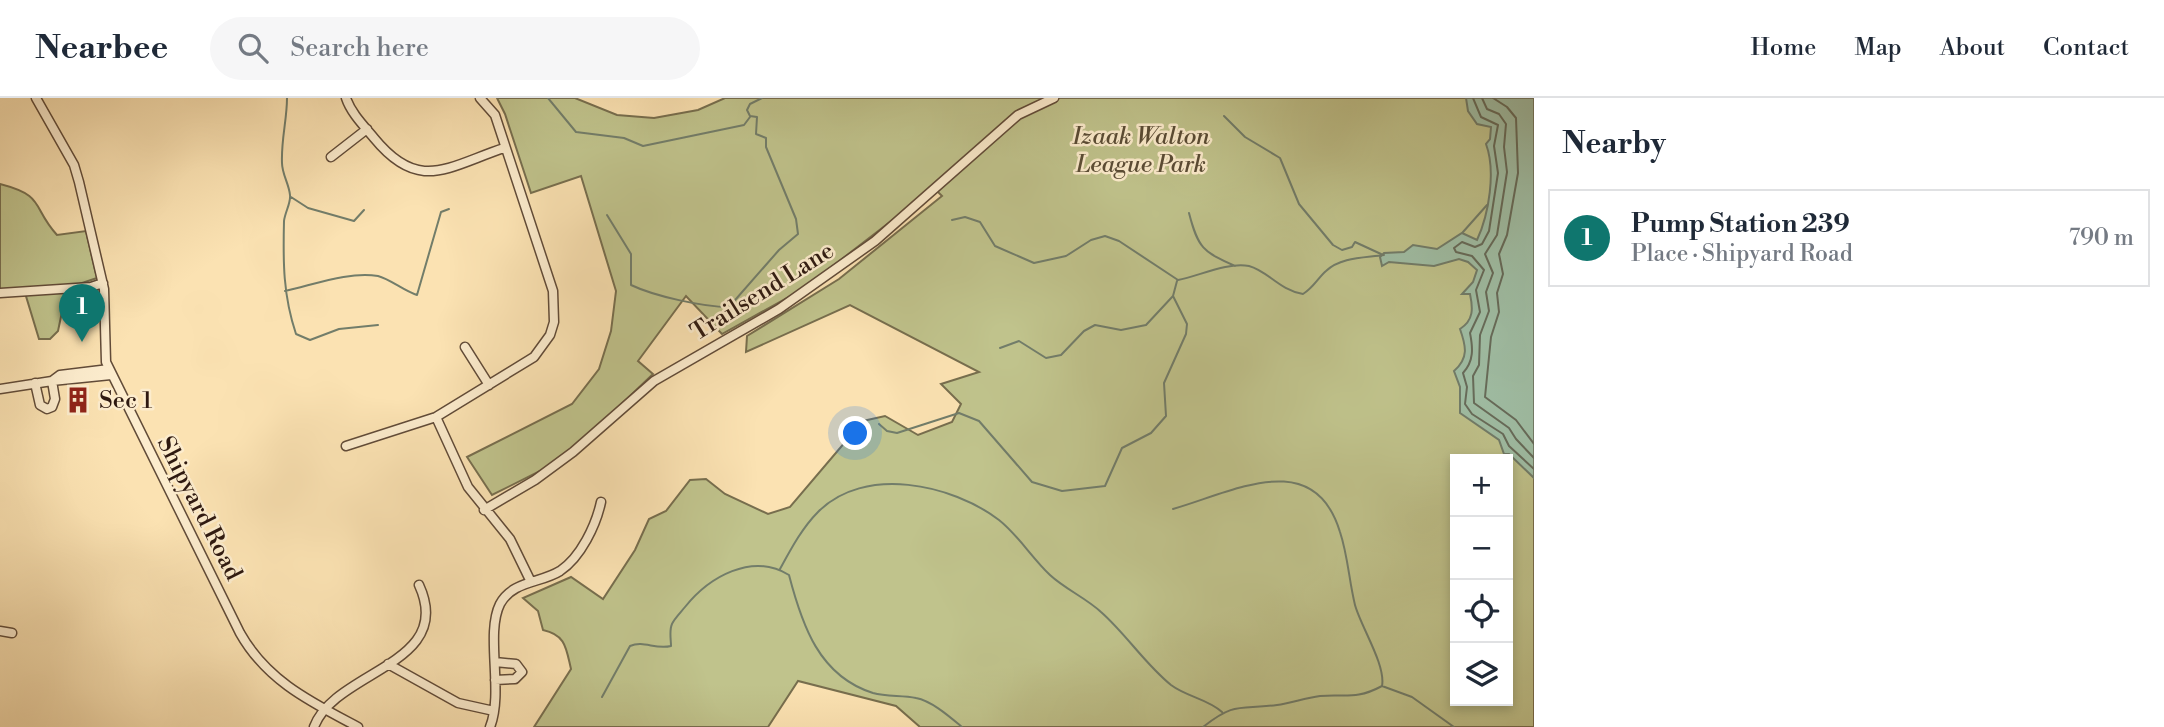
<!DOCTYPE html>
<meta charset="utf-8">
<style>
:root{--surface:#fff;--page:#f6f6f7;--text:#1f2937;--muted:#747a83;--line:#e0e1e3;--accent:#0f766e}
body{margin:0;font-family:"Libre Bodoni",serif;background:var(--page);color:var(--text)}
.controls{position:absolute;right:21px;bottom:21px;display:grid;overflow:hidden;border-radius:0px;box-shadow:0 4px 10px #0003}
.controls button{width:63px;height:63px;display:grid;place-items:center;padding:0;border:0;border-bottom:2px solid var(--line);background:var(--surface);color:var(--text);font:35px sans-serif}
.you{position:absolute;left:856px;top:336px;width:24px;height:24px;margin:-18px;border:5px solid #fff;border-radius:50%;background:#1a73e8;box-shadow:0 0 0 10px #1a73e833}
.badge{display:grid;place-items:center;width:46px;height:46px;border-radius:50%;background:var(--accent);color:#fff;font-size:23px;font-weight:700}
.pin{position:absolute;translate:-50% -58px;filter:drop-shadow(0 2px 4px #0008)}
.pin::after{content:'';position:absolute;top:37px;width:24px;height:21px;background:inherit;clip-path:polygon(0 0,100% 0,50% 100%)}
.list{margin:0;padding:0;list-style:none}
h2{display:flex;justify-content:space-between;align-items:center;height:91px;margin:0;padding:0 28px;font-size:30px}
h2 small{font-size:23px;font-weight:400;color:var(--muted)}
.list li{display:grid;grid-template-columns:46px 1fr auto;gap:21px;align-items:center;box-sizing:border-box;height:98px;margin:0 14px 14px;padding:0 14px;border:2px solid var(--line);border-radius:0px}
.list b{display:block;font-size:26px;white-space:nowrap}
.list p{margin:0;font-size:23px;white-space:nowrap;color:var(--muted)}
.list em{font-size:23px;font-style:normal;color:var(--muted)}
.icon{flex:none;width:38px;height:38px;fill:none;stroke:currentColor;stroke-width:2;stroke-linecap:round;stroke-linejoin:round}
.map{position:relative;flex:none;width:1534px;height:629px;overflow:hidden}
header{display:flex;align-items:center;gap:42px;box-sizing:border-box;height:98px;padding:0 35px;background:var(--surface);border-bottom:2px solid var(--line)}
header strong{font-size:33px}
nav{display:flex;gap:38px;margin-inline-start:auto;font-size:24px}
.search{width:490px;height:63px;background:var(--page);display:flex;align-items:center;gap:18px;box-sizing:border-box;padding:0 24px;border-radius:38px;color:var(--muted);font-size:26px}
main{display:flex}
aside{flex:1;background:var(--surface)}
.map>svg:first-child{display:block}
.green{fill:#c0c38c;stroke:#776e4e;stroke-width:2;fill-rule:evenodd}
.water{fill:#a0bfa6;stroke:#727d6a;stroke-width:2}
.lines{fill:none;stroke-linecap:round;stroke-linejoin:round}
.shore{stroke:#676c5b;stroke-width:2}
.stream{stroke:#727d6a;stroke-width:2}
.minor-casing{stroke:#614b38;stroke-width:11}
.minor{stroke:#fceccd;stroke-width:8}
.labels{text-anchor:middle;stroke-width:5;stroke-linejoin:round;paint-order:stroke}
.park-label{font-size:24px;font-style:italic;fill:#5a4c35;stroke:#fceccd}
.street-label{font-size:24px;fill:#2e1910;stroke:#fceccd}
.poi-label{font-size:24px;fill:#2e1910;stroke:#fceccd;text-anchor:start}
</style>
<header>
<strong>Nearbee</strong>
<div class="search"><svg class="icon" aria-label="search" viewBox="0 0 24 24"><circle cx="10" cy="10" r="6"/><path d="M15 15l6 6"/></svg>Search here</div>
<nav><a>Home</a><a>Map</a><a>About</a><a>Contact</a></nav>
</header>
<main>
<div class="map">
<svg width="1534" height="629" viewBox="0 0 1534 629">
<rect width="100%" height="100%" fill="#fbe2b2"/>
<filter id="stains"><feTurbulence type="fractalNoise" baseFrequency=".00286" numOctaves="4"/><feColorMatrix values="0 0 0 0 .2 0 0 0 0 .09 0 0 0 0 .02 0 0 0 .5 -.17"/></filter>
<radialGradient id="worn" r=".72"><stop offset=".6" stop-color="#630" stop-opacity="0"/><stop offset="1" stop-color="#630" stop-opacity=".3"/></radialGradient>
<!-- green -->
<path class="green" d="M497,0H575L617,17L654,20L698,12L725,0H1497L1534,348V629H920L896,608L798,583L768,629H534L571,571C566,550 566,537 543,532L538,513L523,500L571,479L603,501L635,452L649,421L666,413L690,382L706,381L725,396L768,416L790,409L863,323L885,318L918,337L952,324L961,306L941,286L979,274L850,207L746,254L747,238L839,181L942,98L934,90L803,191L722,236L686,198L638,263L653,276L564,361L492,397L467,359L572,306L599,271L611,233L616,193L581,78L531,95L505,16ZM1455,361H1508V603H1455Z
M0,86C46,98 31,108 57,137L86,133L97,180L67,190L58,233L50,241H39L25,195L0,199Z"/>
<!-- water -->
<path class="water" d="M1466,0H1534V380L1509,356H1504L1499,342L1460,315V289L1454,273C1469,260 1466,248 1460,231C1474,222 1473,210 1470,196H1462L1473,184L1477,172L1468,164L1459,161L1434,168L1389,164L1382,168L1380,159L1384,155L1404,154L1413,147L1437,151L1462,135L1477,142C1489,116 1496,73 1486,46L1490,41L1491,29L1477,26L1468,13Z"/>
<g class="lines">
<!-- shore -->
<path class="shore" d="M1473,0L1481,19L1498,27L1494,48L1498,75L1489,133L1482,146L1475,149L1462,144L1454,150L1456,154L1472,158L1484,172L1476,192L1480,214L1470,235C1473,250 1474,263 1463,275L1467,289L1465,306L1472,316L1503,336L1509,348L1534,371
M1482,0L1487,11L1499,16L1506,26L1504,49L1507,74L1497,137L1485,156L1493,175L1486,194L1489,213L1480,237L1479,267L1473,278L1474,305L1509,330L1516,341L1534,360
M1493,0L1507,9L1516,20L1518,75L1507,137L1499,156L1503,176L1497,195L1499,214L1491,239L1485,299L1516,322L1534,346"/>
<!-- stream -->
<path class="stream" d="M287,0C287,22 281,42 282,65C282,76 289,86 290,97C291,105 285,114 284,123C283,164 283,197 296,236L310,242L339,231L378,227
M548,0L576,34L624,40L643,48L744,27L750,19
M1224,18L1245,39L1280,60L1299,106L1333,147L1342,152L1352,149L1355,144L1381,156
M291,99L308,110L354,123L364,112
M1189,115C1198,150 1203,154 1235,168
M607,117L631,156V187C654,198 703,209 729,209L779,152L798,136L796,121L766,49V40L756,36L757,19L750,18L747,12L750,6L762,0
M952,122L965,119L980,124L995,148L1034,165L1066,158L1091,142L1105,138L1119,143L1178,182C1199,178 1227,164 1249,168C1268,173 1279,192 1303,196C1314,189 1317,181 1326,173C1341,159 1364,160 1384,157
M1463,134L1487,107
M285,193C313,187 349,173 378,178C390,181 404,193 417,197L441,114L449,111
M1000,250L1019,243L1046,260L1061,257L1084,233L1095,227L1121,232L1146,227L1173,198
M879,326L887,333L897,335L959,315L979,323L1032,384L1062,393L1105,388L1122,350L1151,335L1166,318L1164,285L1186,236L1187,226L1173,198L1177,183
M1173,411C1233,394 1314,348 1340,434C1348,458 1349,483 1355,507C1361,529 1386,567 1382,588
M780,471C791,451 802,430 818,414C864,367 952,386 999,422C1018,437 1032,460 1050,477C1065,491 1086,500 1101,514C1126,536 1145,566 1171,587C1187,599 1208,601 1222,614
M602,599L630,548C644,542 655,552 671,548C671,542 669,532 672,526C674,521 681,514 685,509C709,479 752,454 789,477C802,527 819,578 873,595C887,599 902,597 916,600C932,603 950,619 962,629
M1203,629C1236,603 1240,612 1277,607C1291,605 1305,600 1320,598C1346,596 1356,602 1382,588L1412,599L1454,629"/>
<!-- minor casing -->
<g class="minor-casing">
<path id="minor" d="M36,0L74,67L79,84L104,191L106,264L240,535C267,583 311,604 358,629
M346,0C351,15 364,28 374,40C419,95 447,69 504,50
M331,59L367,31
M0,195L91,189L103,185
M465,249L489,287
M109,271L60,277L52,283L111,277
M0,291L52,283L55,301L52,309L47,311L40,307L35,285
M436,319L468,389L510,441L531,484
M346,348L436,319L534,259L550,237L554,224L553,193L495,17L480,0
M484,412L535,382L573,354L654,283L779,211L875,143L1018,17L1054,0
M0,533L12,535
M388,566L458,605L494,613
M495,582L515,581L522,574L516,566L495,564
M314,629C335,572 456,567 419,487
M490,629C504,594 485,536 500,506C512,483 541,485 560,473C581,459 596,427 601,404"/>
</g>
<!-- minor -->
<use href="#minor" class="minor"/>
</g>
<!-- icons -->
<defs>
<g id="building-bare" transform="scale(2.1)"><path d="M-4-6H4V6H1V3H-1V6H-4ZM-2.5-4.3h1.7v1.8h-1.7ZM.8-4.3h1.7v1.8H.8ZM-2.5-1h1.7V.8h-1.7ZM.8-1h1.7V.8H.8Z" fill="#8f2418" stroke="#fceccd" stroke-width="2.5" paint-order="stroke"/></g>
</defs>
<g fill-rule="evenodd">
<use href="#building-bare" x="78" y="302"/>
</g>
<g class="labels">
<!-- park labels -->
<g class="park-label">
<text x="1141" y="46">Izaak Walton<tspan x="1141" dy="28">League Park</tspan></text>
</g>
<!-- street labels -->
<g class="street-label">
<text transform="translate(762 193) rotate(-32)" y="8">Trailsend Lane</text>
<text transform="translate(200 410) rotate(63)" y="8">Shipyard Road</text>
</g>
<!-- poi labels -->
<g class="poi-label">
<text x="99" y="310">Sec 1</text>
</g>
</g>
<rect width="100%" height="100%" filter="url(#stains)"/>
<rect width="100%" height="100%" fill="url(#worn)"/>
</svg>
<div class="controls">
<button>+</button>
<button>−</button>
<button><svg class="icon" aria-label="locate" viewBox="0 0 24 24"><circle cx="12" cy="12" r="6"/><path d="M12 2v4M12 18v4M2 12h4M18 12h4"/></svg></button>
<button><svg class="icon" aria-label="layers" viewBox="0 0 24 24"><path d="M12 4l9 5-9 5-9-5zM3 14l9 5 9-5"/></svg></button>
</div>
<div class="you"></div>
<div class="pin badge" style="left:82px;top:244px">1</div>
</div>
<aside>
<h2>Nearby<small></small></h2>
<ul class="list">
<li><span class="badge">1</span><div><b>Pump Station 239</b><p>Place · Shipyard Road</p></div><em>790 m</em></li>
</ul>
</aside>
</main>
